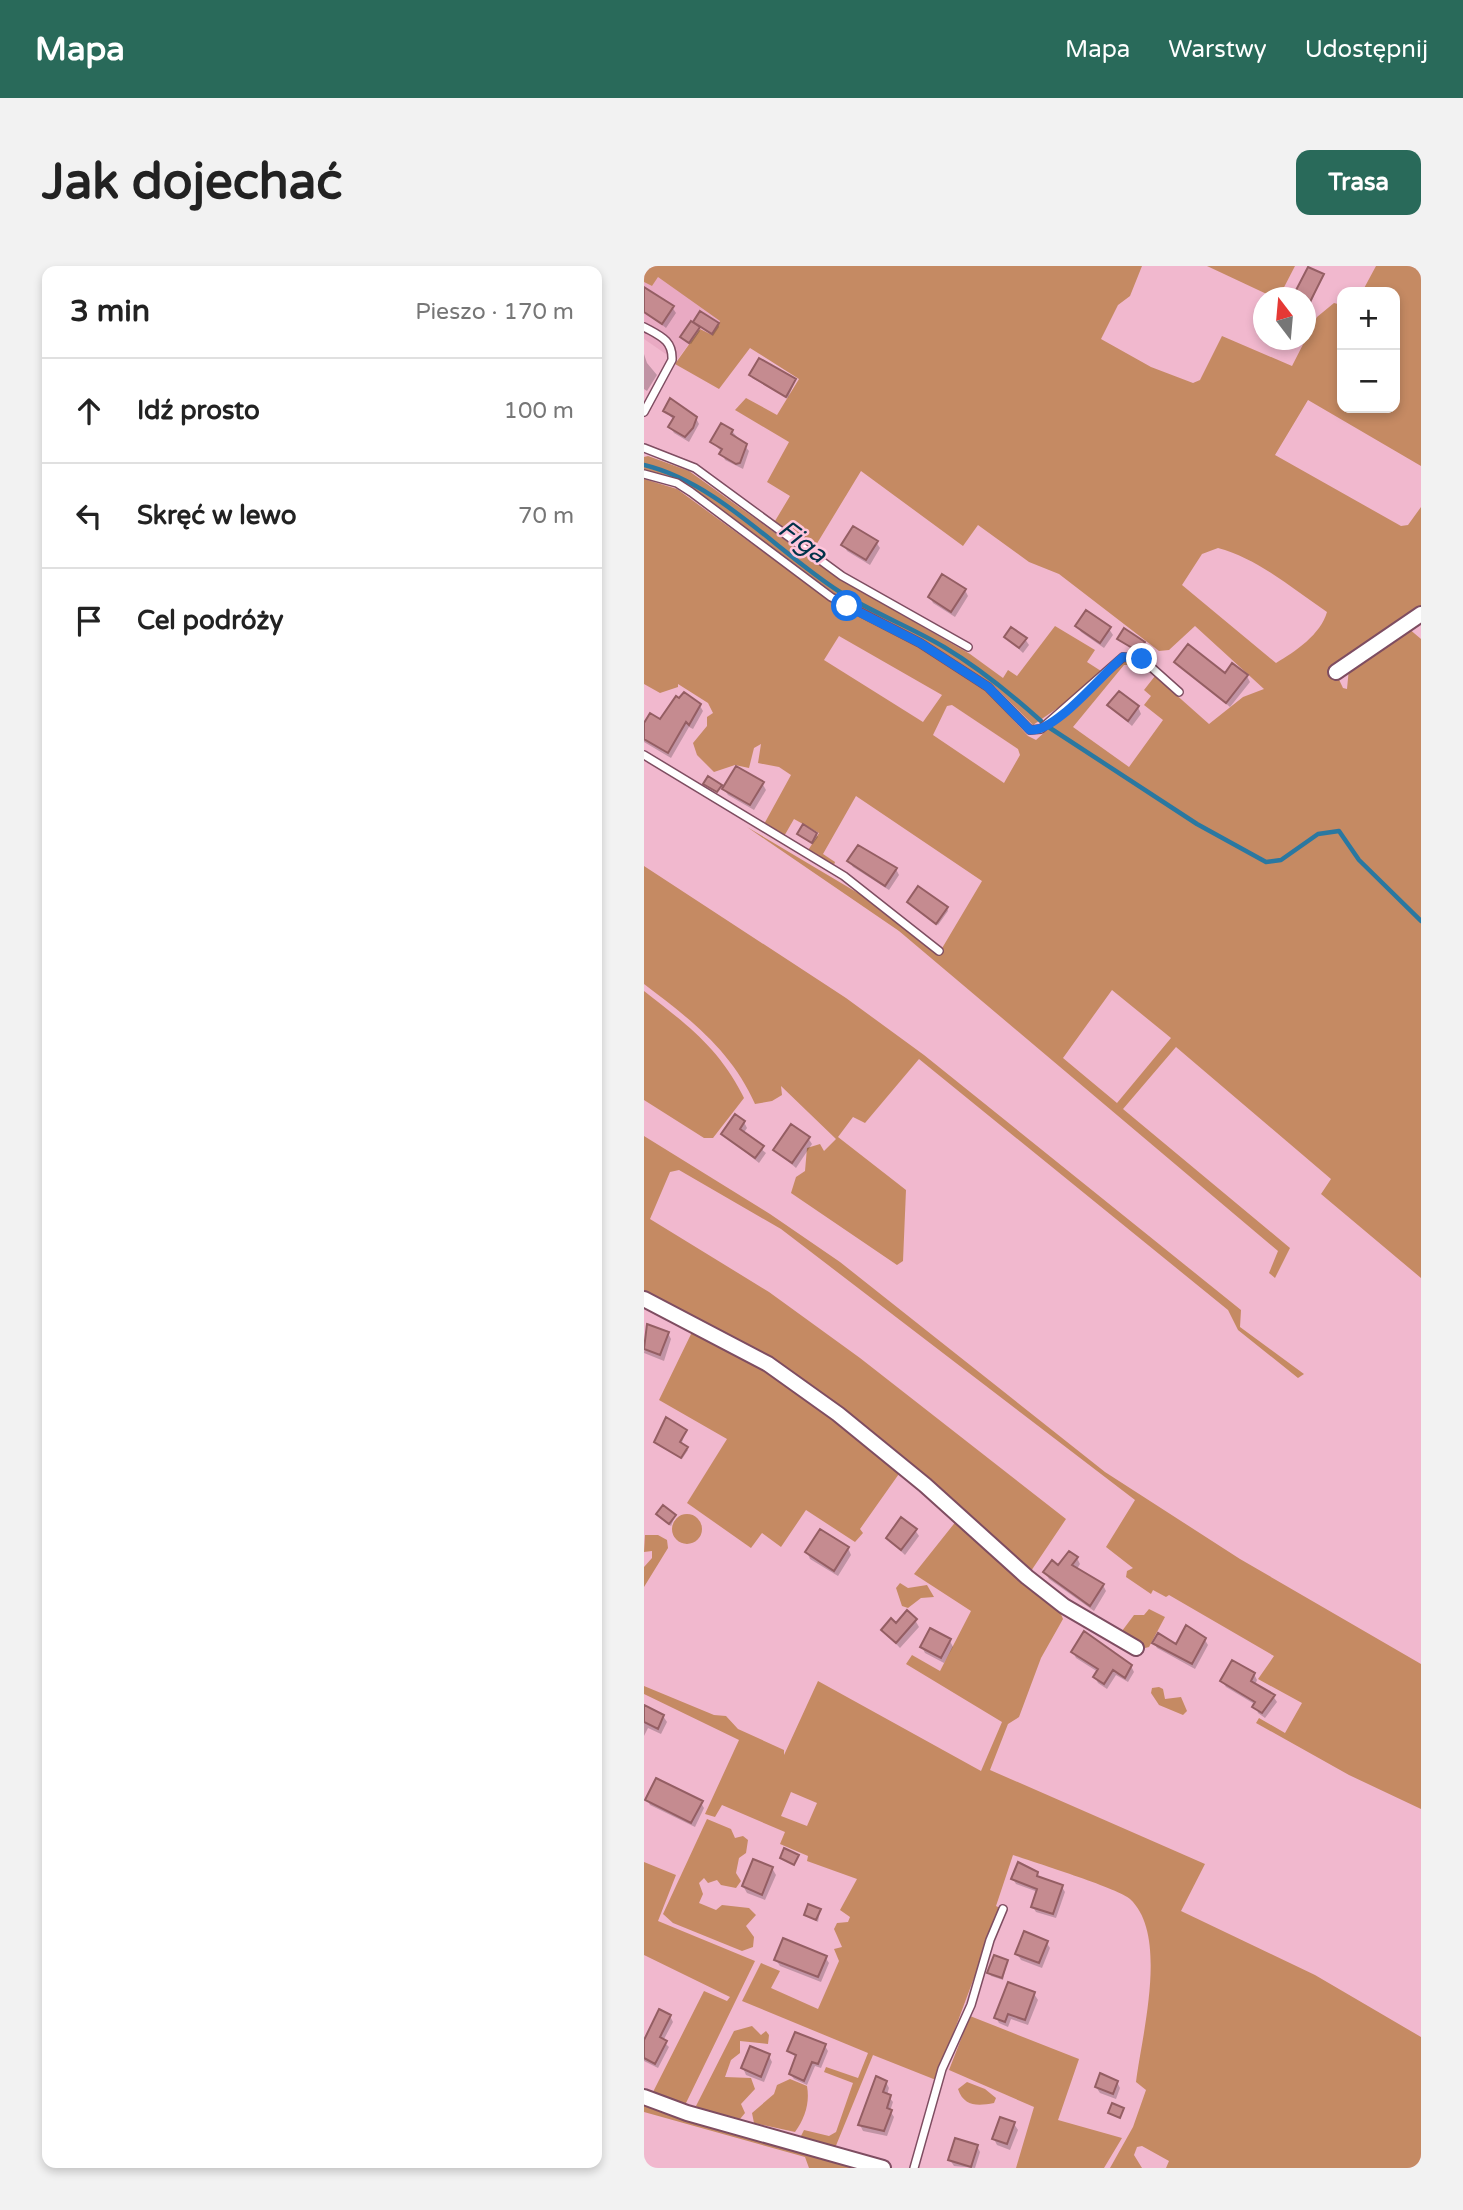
<!DOCTYPE html>
<html lang="pl">
<meta charset="utf-8">
<style>
:root{--surface:#fff;--page:#f2f2f2;--text:#222;--muted:#767676;--line:#e0e0e0;--accent:#296a5a}
body{margin:0;font-family:"Varela Round",sans-serif;background:var(--page);color:var(--text)}
.controls{position:absolute;right:21px;top:21px;display:grid;overflow:hidden;border-radius:14px;box-shadow:0 4px 10px #0003}
.controls button{width:63px;height:63px;display:grid;place-items:center;padding:0;border:0;border-bottom:2px solid var(--line);background:var(--surface);color:var(--text);font:35px sans-serif}
.compass{position:absolute;left:609px;top:21px;width:63px;height:63px;border-radius:50%;background:var(--surface);box-shadow:0 4px 10px #0003;rotate:344deg}
.stop{position:absolute;width:21px;height:21px;margin:-16px;border:5px solid #1a73e8;border-radius:50%;background:#fff}
.stop.end{background:#1a73e8;border-color:#fff;box-shadow:0 2px 7px #0008}
.list{margin:0;padding:0;list-style:none}
h2{display:flex;justify-content:space-between;align-items:center;height:91px;margin:0;padding:0 28px;font-size:30px}
h2 small{font-size:23px;font-weight:400;color:var(--muted)}
.list li{display:grid;grid-template-columns:46px 1fr auto;gap:21px;align-items:center;box-sizing:border-box;height:105px;padding:0 28px;border-top:2px solid var(--line)}
.list b{display:block;font-size:26px;white-space:nowrap}
.list em{font-size:23px;font-style:normal;color:var(--muted)}
.icon{flex:none;width:38px;height:38px;fill:none;stroke:currentColor;stroke-width:2;stroke-linecap:round;stroke-linejoin:round}
.map{position:relative;flex:none;width:777px;height:1902px;overflow:hidden;border-radius:14px}
header{display:flex;align-items:center;gap:42px;box-sizing:border-box;height:98px;padding:0 35px;background:var(--accent);color:#fff}
header strong{font-size:33px}
nav{display:flex;gap:38px;margin-inline-start:auto;font-size:24px}
.intro{display:flex;align-items:center;justify-content:space-between;box-sizing:border-box;height:168px;padding:0 42px}
h1{margin:0;font-size:49px}
.button{padding:18px 32px;border-radius:14px;background:var(--accent);color:#fff;font-size:24px;font-weight:700}
main{display:flex;gap:42px;padding:0 42px}
aside{flex:1;background:var(--surface);border-radius:14px;box-shadow:0 4px 10px #0003}
.map>svg:first-child{display:block}
.built{fill:#e9aac3}
.green{fill:#c58a63;fill-rule:evenodd}
.shadow{fill:#0003}
.lines{fill:none;stroke-linecap:round;stroke-linejoin:round}
.stream{stroke:#2a78a1;stroke-width:4.5}
.building{fill:#c58b90;stroke:#945e63;stroke-width:2}
.service-casing{stroke:#7e4d61;stroke-width:10}
.minor-casing{stroke:#7e4d61;stroke-width:18}
.service{stroke:#fff;stroke-width:7}
.minor{stroke:#fff;stroke-width:14}
.route{stroke:#1a73e8;stroke-width:9}
.labels{text-anchor:middle;stroke-width:5;stroke-linejoin:round;paint-order:stroke}
.water-label{font-size:26px;font-style:italic;fill:#003249;stroke:#ffc5db}
</style>
<header>
<strong>Mapa</strong>
<nav><a>Mapa</a><a>Warstwy</a><a>Udostępnij</a></nav>
</header>
<div class="intro"><h1>Jak dojechać</h1><a class="button">Trasa</a></div>
<main>
<aside>
<h2>3 min<small>Pieszo · 170 m</small></h2>
<ul class="list">
<li><svg class="icon" aria-label="ahead" viewBox="0 0 24 24"><path d="M12 20V5M6 11l6-6 6 6"/></svg><div><b>Idź prosto</b></div><em>100 m</em></li>
<li><svg class="icon" aria-label="left" viewBox="0 0 24 24"><path d="M17 20v-9H6M10 6l-5 5 5 5"/></svg><div><b>Skręć w lewo</b></div><em>70 m</em></li>
<li><svg class="icon" aria-label="arrive" viewBox="0 0 24 24"><path d="M6 21V4h12l-3 4 3 4H6"/></svg><div><b>Cel podróży</b></div></li>
</ul>
</aside>
<div class="map">
<svg width="777" height="1902" viewBox="0 0 777 1902">
<rect width="100%" height="100%" fill="#f1b8ce"/>
<!-- built -->
<path class="built" d="M14,10L77,55L68,70L56,63L32,95L0,73V16L8,20Z"/>
<!-- green -->
<path class="green" d="M0,0H498L486,30L474,39L457,73L507,101L549,117L556,114L578,70L648,100L673,51L690,37L698,39V142H751V26H718L732,0H777V200L664,134L631,189L757,260L764,259L777,241V345L689,401L699,422L703,423L705,402L764,362L777,373V1012L677,928L687,913L532,781L479,843L646,982L631,1012L625,1007L634,985L255,665L103,561L219,630L294,689L338,615L212,530L179,588L191,596L189,602L163,586L175,567L150,553L139,572L119,560L147,509L135,501L114,497L117,478L110,482L105,502L91,499L70,506L53,489L49,477L63,460V451L69,447L64,437L34,418V421L16,427L0,418V213L33,223L185,334L275,381L342,424L384,470L392,474L480,394H491L499,399H480L429,461L485,501L519,454L500,439L507,430L500,424L511,410L565,458L599,431L620,423L551,360L525,384L515,385L415,308L385,296L334,259L319,280L217,205L169,284L131,255L146,230L123,216L145,176L91,144L102,132L133,149L155,113L106,82L75,123L31,98L56,63L68,69L76,55L14,11L8,20L0,16ZM574,282C613,292 649,323 683,346C677,368 651,386 632,397L538,319L558,288ZM195,370L298,429L279,456L180,394ZM308,439L374,483L376,489L360,517L289,469L303,440ZM468,724L527,772L473,837L419,792Z
M563,0H651L635,31L631,32Z
M4,190L45,205L194,312L326,388L359,412L364,404L373,410L411,360L451,384L443,396L457,405L434,428L389,459L351,421L248,357L195,331L37,215L0,205V191Z
M0,600L202,732L280,789L597,1044L596,1061L660,1108L654,1112L594,1064L584,1044L275,793L221,857L209,851L194,871L262,924L259,995L253,999L147,927L152,911L161,905L163,882L176,878L180,885L192,873L137,820L138,829L128,835L111,838C88,785 45,752 0,718Z
M0,725C41,757 74,781 98,828L100,832L69,872H60L0,834Z
M0,870L126,948L196,996L461,1206L596,1293L777,1398V1543L705,1509L612,1457L615,1452L641,1467L658,1437L614,1413L630,1390L525,1329L522,1331L509,1324L507,1328L482,1311L483,1305L489,1302L462,1281L491,1234L137,963L35,904L26,906L6,953L125,1026L216,1092L422,1253L385,1308L197,1146L0,1029Z
M49,1064L125,1105L177,1139L257,1205L216,1263L219,1267L211,1276L162,1244L137,1281L118,1267L107,1282L43,1237L83,1173L15,1134Z
M28 1263a15 15 0 1 1 30 0a15 15 0 1 1-30 0Z
M313,1254L412,1336L419,1353L397,1392L375,1451L364,1458L346,1504L561,1598L537,1645L671,1709L777,1771V1902H522L525,1895L498,1880L493,1881L490,1889L498,1902H466L489,1861L502,1824L492,1816C498,1768 525,1669 486,1633C476,1623 389,1596 369,1589L352,1640L356,1642L292,1814L229,1789L191,1882L156,1872L160,1864L185,1870L192,1866L209,1817L180,1806L182,1801L214,1812L224,1787L98,1735L117,1697L136,1705L127,1722L174,1743L195,1695L190,1683L198,1681L190,1663L193,1657L204,1656L206,1651L196,1644L213,1613L163,1595L164,1590L136,1578L141,1566L78,1539L71,1551L61,1548L95,1474L0,1428V1420L70,1449L82,1450L94,1463L140,1484V1489L174,1415L337,1505L358,1456L262,1398L268,1389L296,1405L327,1345L270,1308ZM147,1526L173,1537L163,1560L137,1550Z
M1,1269H14L23,1274L24,1282L0,1321V1301L8,1292V1285L0,1286Z
M256,1317L264,1322L283,1319L290,1331L277,1332L264,1342L258,1340L252,1322Z
M505,1343L521,1351L505,1381L501,1382L478,1369V1365L490,1349H500Z
M515,1421L519,1423L521,1433L537,1431L543,1445L539,1449L515,1439L507,1427L508,1422Z
M63,1553L87,1563L91,1572L99,1570L104,1574L102,1587L95,1592L92,1607L97,1615L92,1622L77,1619L73,1614L64,1617L60,1612L55,1617L59,1628L55,1637L72,1644L78,1639L105,1642L112,1649L102,1660L110,1671L109,1681L98,1685L29,1657L19,1648Z
M0,1596L32,1609L14,1655L111,1695L42,1837L38,1839L8,1829L9,1826L60,1725L83,1735L86,1731L0,1689Z
M326,1750L435,1793L414,1854L478,1872L460,1902H372L390,1841L305,1804Z
M108,1760L117,1769L122,1765L125,1769L124,1778L96,1775V1787L87,1794L81,1811L107,1812L111,1823L97,1838L101,1847L96,1853L58,1844L52,1840L90,1765Z
M146,1813L163,1820C166,1837 161,1852 151,1866L110,1857L108,1847L130,1828L133,1819Z
M323,1816L341,1823L352,1832L350,1837C334,1840 320,1841 314,1823Z
M0,1836L220,1902H165L161,1891L0,1846Z"/>
<!-- shadow -->
<path class="shadow" d="M678,10L667,37L654,30L652,28Z
M0,23L28,41L32,47L22,62L2,46Z
M51,56L74,58L75,61L69,70Z
M53,60L56,65L47,78L38,71Z
M0,88L3,97L13,109L3,125L0,123Z
M116,94L151,115L144,132L108,112Z
M21,145L52,152L55,158L45,176L30,167L26,161L30,154Z
M88,165L105,185L99,203L81,194L78,186L68,176Z
M232,276L236,282L226,299L203,285L200,279Z
M321,324L324,330L311,351L289,337L286,331Z
M433,360L465,363L469,369L460,382L437,366Z
M481,365L500,378L496,388L477,375Z
M362,371L381,373L385,379L379,387Z
M532,396L581,410H603L606,416L586,441Z
M56,440L59,445L49,463L45,461L27,492L0,476V460Z
M465,440L494,441L497,448L488,460Z
M118,517L122,524L110,544L84,529L80,523Z
M155,568H172L174,571L169,578Z
M205,595L252,603L255,609L245,624L209,601Z
M265,636L303,642L304,645L294,659Z
M100,856L103,862L99,868L122,887L115,897L79,868Z
M164,872L168,878L152,902L131,884Z
M4,1060L24,1067L27,1073L20,1095L0,1087Z
M42,1165L37,1179L44,1184L38,1193L12,1176Z
M31,1250L27,1260L16,1251Z
M271,1264L275,1270L261,1289L244,1273Z
M204,1282L207,1289L194,1310L166,1293L163,1286Z
M433,1292L436,1298L433,1303L459,1319L462,1325L450,1345L405,1313L401,1306Z
M271,1354L275,1361L256,1382L239,1364Z
M441,1368L487,1400L490,1406L484,1416L472,1409L463,1423L454,1417L451,1411L454,1406L432,1392L429,1386Z
M561,1374L564,1379L551,1403L513,1382L510,1377L533,1381Z
M306,1375L309,1381L300,1397L281,1387L278,1381Z
M610,1408L613,1414L611,1419L629,1430L633,1436L621,1452L614,1447L612,1439L582,1421L578,1415Z
M0,1441L19,1450L23,1456L17,1468L4,1462L0,1470Z
M3,1533L57,1537L60,1542L51,1561L6,1539Z
M128,1602L132,1609L121,1634L103,1627L99,1620Z
M393,1608L396,1614L418,1621L421,1626L412,1652L392,1646L389,1641L394,1626L372,1618L369,1613Z
M176,1645L174,1656L162,1649Z
M402,1676L406,1682L398,1702L377,1694L373,1688Z
M181,1691L185,1697L177,1716L136,1700L132,1694Z
M363,1696L359,1714L347,1710L345,1707Z
M390,1728L394,1734L384,1759L367,1753L364,1761L355,1757L352,1751Z
M26,1750L29,1756L19,1775L25,1781L14,1802L0,1795V1778Z
M181,1780L184,1785L177,1802L171,1800L163,1819L150,1813L146,1808L153,1792L145,1785Z
M125,1790L128,1796L120,1816L102,1809L99,1802Z
M242,1816L245,1822L243,1829L249,1836L246,1845L250,1851L243,1870L219,1865L216,1859Z
M473,1816L476,1822L472,1833L456,1827L452,1821Z
M370,1858L374,1864L366,1884L353,1879L350,1873Z
M333,1880L336,1886L331,1902L310,1900L306,1894Z"/>
<g class="lines">
<!-- stream -->
<path class="stream" d="M0,199C74,217 132,285 196,326C227,346 267,361 300,381C335,402 367,428 397,455
M406,462L553,558L622,596L637,594L674,568L695,565L715,594L777,655"/>
</g>
<!-- building -->
<path class="building" d="M664,1L680,8L666,36L650,28Z
M0,21L30,40L18,58L0,46Z
M56,45L75,57L68,68L49,56Z
M47,55L56,61L45,77L36,71Z
M115,92L152,113L142,131L105,109Z
M26,132L53,151L49,162L41,171L24,161L30,151L19,145Z
M77,157L89,164L87,168L103,178L96,197L92,198L75,188L78,183L66,176Z
M209,260L234,275L222,294L197,279Z
M298,308L322,323L307,346L284,331Z
M442,344L467,361L456,377L431,360Z
M367,361L383,372L375,382L360,371Z
M480,362L501,376L495,386L473,373Z
M544,378L581,407L588,397L604,409L582,437L530,396Z
M475,425L495,440L484,455L463,439Z
M40,426L57,438L45,459L42,456L24,487L0,473V457L6,447L16,453L32,430L35,432Z
M92,500L120,516L106,539L78,523Z
M64,510L78,519L73,526L59,518Z
M159,558L173,567L168,577L153,568Z
M214,579L253,602L241,620L203,595Z
M274,620L304,641L292,658L263,636Z
M91,848L101,855L96,863L120,880L111,892L77,868Z
M147,858L166,871L148,897L129,884Z
M3,1058L25,1066L16,1089L0,1083Z
M22,1151L43,1164L36,1176L44,1181L37,1192L10,1176Z
M19,1239L32,1249L25,1258L12,1248Z
M257,1251L273,1263L257,1284L242,1272Z
M176,1263L205,1281L190,1305L161,1286Z
M425,1285L434,1291L428,1299L460,1318L446,1340L399,1306L408,1294L414,1299Z
M263,1344L273,1353L252,1377L237,1364L247,1352L252,1357Z
M542,1359L562,1372L548,1398L508,1377L514,1367L532,1378Z
M286,1362L307,1373L297,1392L276,1381Z
M440,1365L488,1399L481,1412L469,1404L460,1418L449,1411L454,1403L427,1386Z
M588,1394L611,1407L607,1415L631,1429L618,1447L608,1441L611,1436L576,1415Z
M0,1439L20,1449L14,1463L0,1456Z
M12,1512L59,1535L47,1557L1,1534Z
M140,1582L155,1589L150,1599L136,1592Z
M109,1593L129,1601L118,1629L98,1620Z
M374,1596L394,1606L393,1610L419,1619L409,1648L387,1641L393,1623L367,1613Z
M164,1638L177,1643L172,1654L160,1649Z
M380,1665L404,1675L395,1697L371,1688Z
M139,1672L183,1690L174,1711L130,1694Z
M350,1689L364,1694L358,1712L343,1707Z
M364,1716L391,1726L381,1754L364,1748L361,1756L350,1752Z
M15,1743L27,1749L16,1771L23,1775L11,1798L0,1792V1774Z
M151,1766L182,1778L174,1798L168,1796L160,1815L145,1808L152,1789L143,1785Z
M106,1780L126,1788L117,1811L97,1802Z
M456,1807L474,1815L469,1828L451,1821Z
M232,1810L243,1815L239,1826L247,1829L243,1842L248,1844L240,1865L214,1859Z
M468,1837L480,1842L476,1852L464,1847Z
M356,1851L371,1856L363,1878L348,1873Z
M311,1872L334,1879L327,1901L304,1894Z"/>
<g class="lines">
<!-- service casing -->
<g class="service-casing">
<path id="service" d="M0,61C16,70 29,74 28,94L0,146
M0,182L51,202L198,310L324,381
M0,208L33,217L47,226L187,331L276,377L344,421L386,464L397,463L479,391L498,393L535,426
M0,489L200,610L295,685
M270,1902L298,1803L327,1739L346,1674L359,1643"/>
</g>
<!-- minor casing -->
<g class="minor-casing">
<path id="minor" d="M692,406L777,348
M0,1033L124,1098L194,1148L281,1219L383,1311L420,1340L492,1382
M0,1831L43,1847L239,1902"/>
</g>
<!-- service -->
<use href="#service" class="service"/>
<!-- minor -->
<use href="#minor" class="minor"/>
</g>
<g class="lines">
<!-- route -->
<path class="route" d="M203,340L276,377L344,421L386,464C411,467 458,408 479,391L498,393"/>
</g>
<g class="labels">
<!-- water labels -->
<g class="water-label">
<text transform="translate(159 275) rotate(37)" y="9">Figa</text>
</g>
</g>
</svg>
<div class="controls">
<button>+</button>
<button>−</button>
</div>
<svg class="compass" viewBox="-18 -18 36 36"><path d="M0-13l5 13h-10z" fill="#e53935"/><path d="M0 13l5-13h-10z" fill="#767676"/></svg>
<div class="stop" style="left:203px;top:340px"></div>
<div class="stop end" style="left:498px;top:393px"></div>
</div>
</main>
